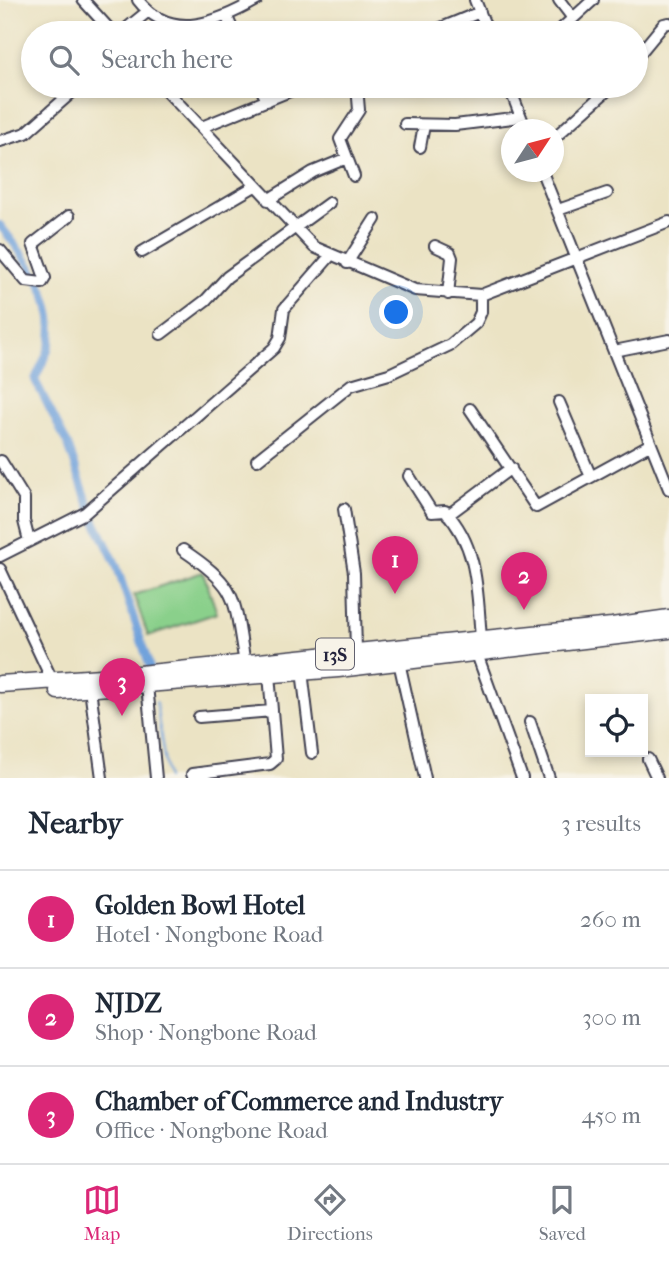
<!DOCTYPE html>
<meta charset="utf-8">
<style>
:root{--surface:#fff;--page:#f6f6f7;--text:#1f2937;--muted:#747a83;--line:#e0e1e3;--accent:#db2777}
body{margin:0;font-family:"IM FELL French Canon",serif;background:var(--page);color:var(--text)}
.controls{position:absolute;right:21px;bottom:21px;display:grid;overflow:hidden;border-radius:0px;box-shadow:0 4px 10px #0003}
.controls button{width:63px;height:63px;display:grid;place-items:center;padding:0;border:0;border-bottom:2px solid var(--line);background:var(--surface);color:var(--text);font:35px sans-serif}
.compass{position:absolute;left:501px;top:119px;width:63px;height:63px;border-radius:50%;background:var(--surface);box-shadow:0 4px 10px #0003;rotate:54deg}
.you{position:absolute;left:397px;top:313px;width:24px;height:24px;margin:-18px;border:5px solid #fff;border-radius:50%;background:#1a73e8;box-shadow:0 0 0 10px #1a73e833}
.badge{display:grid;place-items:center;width:46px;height:46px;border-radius:50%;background:var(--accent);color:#fff;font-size:23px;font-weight:700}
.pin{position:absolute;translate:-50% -58px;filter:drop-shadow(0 2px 4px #0008)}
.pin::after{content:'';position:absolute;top:37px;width:24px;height:21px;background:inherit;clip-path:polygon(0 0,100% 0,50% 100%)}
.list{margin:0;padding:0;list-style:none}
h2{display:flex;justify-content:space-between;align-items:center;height:91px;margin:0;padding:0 28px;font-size:30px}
h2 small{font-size:23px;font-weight:400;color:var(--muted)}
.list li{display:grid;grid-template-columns:46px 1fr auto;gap:21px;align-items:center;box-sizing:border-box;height:98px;padding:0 28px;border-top:2px solid var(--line)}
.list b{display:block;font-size:26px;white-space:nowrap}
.list p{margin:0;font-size:23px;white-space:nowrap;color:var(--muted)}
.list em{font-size:23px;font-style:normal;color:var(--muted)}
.icon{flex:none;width:38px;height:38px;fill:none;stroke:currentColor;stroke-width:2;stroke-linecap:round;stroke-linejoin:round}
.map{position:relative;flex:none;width:669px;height:778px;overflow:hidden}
.search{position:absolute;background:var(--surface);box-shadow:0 4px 10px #0003;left:21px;right:21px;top:21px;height:77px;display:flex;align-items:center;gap:18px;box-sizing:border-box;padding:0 24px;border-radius:38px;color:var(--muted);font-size:26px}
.sheet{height:385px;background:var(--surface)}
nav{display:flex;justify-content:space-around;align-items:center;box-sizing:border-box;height:98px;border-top:2px solid var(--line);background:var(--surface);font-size:19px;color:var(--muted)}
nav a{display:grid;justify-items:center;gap:4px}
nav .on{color:var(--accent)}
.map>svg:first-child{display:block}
.green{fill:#8ad08b;stroke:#567963;stroke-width:2}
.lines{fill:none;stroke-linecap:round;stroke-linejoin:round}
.stream{stroke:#71a2db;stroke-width:2}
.canal{stroke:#71a2db;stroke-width:8}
.minor-casing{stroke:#403f50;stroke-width:14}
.highway-casing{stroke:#403f50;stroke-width:19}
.minor{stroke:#fff;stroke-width:10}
.highway{stroke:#fff;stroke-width:16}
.labels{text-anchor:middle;stroke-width:7;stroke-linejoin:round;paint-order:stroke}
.shield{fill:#f7f3e8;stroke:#62616f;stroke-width:2}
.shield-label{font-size:19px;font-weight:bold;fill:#22223b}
</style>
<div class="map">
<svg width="669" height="778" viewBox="0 0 669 778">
<rect width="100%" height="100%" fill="#f7f3e8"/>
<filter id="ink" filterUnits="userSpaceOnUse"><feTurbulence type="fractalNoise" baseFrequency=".0143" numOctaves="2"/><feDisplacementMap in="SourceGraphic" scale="14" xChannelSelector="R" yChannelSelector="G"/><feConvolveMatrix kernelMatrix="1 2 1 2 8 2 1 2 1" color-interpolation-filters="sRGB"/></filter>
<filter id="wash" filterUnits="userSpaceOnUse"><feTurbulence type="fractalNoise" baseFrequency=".00686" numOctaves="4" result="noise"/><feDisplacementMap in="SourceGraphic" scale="28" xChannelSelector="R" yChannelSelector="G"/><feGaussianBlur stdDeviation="1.57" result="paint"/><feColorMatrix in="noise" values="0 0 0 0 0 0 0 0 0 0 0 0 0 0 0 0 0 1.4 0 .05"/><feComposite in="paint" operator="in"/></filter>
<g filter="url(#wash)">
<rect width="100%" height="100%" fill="#ebe3c4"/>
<!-- green -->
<path class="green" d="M203,572L217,613L148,636L134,595Z"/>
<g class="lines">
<!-- stream -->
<path class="stream" d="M156,702L167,778"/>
<!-- canal -->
<path class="canal" d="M0,225C25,258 57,295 51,339C49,354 40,366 35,380L68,445L93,517L116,564L150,668"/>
</g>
</g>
<g filter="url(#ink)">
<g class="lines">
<!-- minor casing -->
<g class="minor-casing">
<path id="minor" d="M83,0L113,33
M138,0C171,43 218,22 257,0
M475,0L488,33
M559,0L572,17
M227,17L234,33
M121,33L147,12
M429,33L480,12
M557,33L593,0
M636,58L664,24L669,23
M162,86L314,247L415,290L481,295L669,222
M260,86L267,101
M509,86L526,130
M405,124L455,125L521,117
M202,127L302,86
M554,138L612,86
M0,141L26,133L79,86
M420,147L424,125
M542,172L669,489
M354,176L340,139L359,110L357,86
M268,200L313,172L347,158
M558,210L607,193
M435,246L450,253L452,258L448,294
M0,250L26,281L42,283L45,278L33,244L69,216
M142,252L255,186
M347,263L375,219
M161,334L206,300L227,277L329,203
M614,351L669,340
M559,402L591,477
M470,409L536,507L651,444
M257,460L351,385L389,374L450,345L476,323L481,312V295
M1,461L24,498V521L29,541
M409,476L432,512L445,511C479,547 477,593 481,638
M344,509L354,573L356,651
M448,515L511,468
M183,550C241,589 233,598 245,663
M0,556L85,513L274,348L280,338L284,309L331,255
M0,569L52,680
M477,654L522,778
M399,662L425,778
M302,671L312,753
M147,685L156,778
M90,689L102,778
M199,717L272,711
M530,722L549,778
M648,759L657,778
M192,774L270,764L276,759L269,674"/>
</g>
<!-- highway casing -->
<g class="highway-casing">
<path id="highway" d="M0,684L130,675L612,626L669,618
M58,691L338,669L669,630"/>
</g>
<!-- minor -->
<use href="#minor" class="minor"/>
<!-- highway -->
<use href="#highway" class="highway"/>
</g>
</g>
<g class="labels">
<!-- shield labels -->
<rect class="shield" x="316" y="638.5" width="38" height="31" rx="5"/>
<g class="shield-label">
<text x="335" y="661">13S</text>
</g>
</g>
</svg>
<div class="controls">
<button><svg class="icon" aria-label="locate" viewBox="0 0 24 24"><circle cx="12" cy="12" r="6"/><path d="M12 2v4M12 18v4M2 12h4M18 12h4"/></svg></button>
</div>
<svg class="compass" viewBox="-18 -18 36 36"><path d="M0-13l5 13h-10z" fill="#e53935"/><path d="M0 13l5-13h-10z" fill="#747a83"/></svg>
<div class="you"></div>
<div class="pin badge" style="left:395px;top:594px">1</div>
<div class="pin badge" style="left:524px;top:610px">2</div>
<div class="pin badge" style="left:122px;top:716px">3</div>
<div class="search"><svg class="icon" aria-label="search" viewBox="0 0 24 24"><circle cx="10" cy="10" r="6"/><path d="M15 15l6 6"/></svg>Search here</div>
</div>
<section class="sheet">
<h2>Nearby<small>3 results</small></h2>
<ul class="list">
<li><span class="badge">1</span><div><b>Golden Bowl Hotel</b><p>Hotel · Nongbone Road</p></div><em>260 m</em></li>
<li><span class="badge">2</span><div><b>NJDZ</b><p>Shop · Nongbone Road</p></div><em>300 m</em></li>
<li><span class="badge">3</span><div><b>Chamber of Commerce and Industry</b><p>Office · Nongbone Road</p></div><em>450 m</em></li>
</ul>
</section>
<nav>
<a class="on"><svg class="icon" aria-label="map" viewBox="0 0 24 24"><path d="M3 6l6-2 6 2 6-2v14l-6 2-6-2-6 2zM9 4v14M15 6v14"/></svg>Map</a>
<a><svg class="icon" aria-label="directions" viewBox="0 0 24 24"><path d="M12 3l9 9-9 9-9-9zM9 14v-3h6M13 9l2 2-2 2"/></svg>Directions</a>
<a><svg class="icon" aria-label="saved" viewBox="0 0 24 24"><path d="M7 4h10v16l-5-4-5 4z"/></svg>Saved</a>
</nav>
